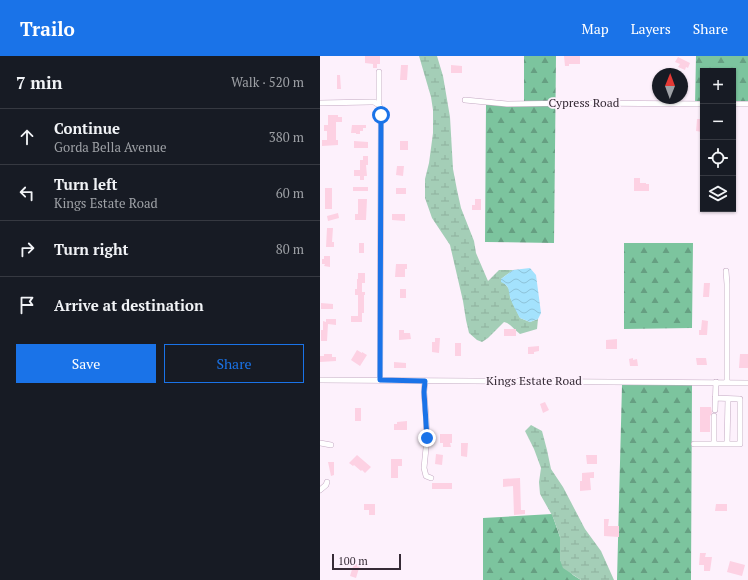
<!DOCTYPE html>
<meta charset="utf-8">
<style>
:root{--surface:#171b24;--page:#242831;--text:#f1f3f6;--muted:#9ea1a6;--line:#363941;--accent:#1a73e8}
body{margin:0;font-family:"PT Serif",serif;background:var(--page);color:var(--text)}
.controls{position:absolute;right:12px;top:12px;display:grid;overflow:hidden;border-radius:0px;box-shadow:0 1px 3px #0004}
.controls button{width:36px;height:36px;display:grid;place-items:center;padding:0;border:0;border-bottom:1px solid var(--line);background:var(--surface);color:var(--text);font:20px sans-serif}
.compass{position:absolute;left:332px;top:12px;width:36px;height:36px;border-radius:50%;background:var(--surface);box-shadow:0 1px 3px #0004;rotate:1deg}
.scale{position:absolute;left:12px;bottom:10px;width:69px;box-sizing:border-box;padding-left:4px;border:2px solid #362b36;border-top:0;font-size:11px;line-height:14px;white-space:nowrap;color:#362b36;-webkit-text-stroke:3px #fdf1fc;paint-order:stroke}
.stop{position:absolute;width:12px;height:12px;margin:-9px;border:3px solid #1a73e8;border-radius:50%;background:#fff}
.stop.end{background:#1a73e8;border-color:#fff;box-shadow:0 1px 4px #0008}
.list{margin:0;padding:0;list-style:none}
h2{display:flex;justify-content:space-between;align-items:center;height:52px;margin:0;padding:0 16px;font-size:17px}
h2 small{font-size:13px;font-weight:400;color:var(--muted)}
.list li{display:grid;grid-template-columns:26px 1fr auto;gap:12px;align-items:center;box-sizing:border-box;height:56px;padding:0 16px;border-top:1px solid var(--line)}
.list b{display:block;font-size:15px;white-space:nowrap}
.list p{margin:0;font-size:13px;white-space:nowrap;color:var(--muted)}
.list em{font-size:13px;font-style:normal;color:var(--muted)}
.actions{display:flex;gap:8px;padding:12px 16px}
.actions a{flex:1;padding:9px 0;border:1px solid var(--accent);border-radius:0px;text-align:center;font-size:14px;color:var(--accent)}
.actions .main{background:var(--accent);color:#fff}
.icon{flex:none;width:22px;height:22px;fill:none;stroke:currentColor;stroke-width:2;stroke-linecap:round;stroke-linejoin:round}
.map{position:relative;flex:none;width:428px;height:524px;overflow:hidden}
header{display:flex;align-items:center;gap:24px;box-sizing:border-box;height:56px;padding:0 20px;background:var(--accent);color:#fff}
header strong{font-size:19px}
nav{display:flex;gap:22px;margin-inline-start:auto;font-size:14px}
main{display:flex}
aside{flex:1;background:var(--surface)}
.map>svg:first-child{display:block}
.forest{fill:url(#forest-firs)}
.wetland{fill:url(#wetland-marsh)}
.water{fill:url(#water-waves)}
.building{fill:#fdd1e3}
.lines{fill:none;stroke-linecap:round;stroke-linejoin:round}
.minor-casing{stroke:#c4aac3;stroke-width:6}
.minor{stroke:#fff;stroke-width:5}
.route{stroke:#1a73e8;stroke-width:5}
.labels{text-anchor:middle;stroke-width:3.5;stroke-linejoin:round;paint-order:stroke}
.street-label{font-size:12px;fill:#362b36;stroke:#fdf1fc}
</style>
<header>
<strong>Trailo</strong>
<nav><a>Map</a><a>Layers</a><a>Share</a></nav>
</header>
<main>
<aside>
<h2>7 min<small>Walk · 520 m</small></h2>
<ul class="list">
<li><svg class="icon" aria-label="ahead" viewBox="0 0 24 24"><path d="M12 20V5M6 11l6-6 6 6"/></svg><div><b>Continue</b><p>Gorda Bella Avenue</p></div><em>380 m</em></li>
<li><svg class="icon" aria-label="left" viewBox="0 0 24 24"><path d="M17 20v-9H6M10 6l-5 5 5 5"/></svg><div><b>Turn left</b><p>Kings Estate Road</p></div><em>60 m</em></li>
<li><svg class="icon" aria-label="right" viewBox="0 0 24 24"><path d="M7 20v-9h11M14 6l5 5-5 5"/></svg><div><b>Turn right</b></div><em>80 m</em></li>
<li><svg class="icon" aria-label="arrive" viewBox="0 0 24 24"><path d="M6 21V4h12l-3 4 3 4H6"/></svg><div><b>Arrive at destination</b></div></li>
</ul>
<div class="actions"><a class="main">Save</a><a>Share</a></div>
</aside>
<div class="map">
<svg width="428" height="524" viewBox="0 0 428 524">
<defs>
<pattern id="forest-firs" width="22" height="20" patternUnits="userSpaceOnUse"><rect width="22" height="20" fill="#7cc49e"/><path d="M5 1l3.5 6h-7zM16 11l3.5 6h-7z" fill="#669f82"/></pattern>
<pattern id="wetland-marsh" width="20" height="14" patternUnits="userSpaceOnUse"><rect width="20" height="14" fill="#a4ceb7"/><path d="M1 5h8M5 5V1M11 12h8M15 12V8" fill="none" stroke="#8eb19e"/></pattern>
<pattern id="water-waves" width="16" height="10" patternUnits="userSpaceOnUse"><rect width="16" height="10" fill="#a4e2fd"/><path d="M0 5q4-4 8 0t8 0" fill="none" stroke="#8ec2d9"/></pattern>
</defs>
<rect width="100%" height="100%" fill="#fdf1fc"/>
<!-- forest -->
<path class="forest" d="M204,0H236L234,187L165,186L166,48H204Z
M376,0H428V49H413V15H383V49H375Z
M304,187H373L372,272L304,273Z
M302,329H372L371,524H297Z
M232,458L240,481V504L253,519L261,524H163V462Z"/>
<!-- wetland -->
<path class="wetland" d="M99,0H117L123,20L130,61L133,113L137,134L141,152L154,185L156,197L168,225L179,214H193L181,223L190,234V241L200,262L210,266L218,263L217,273L200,278C194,274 190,267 184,266L168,282L162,286L157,284L149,277L146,264L143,245L130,189L112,162L105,142V123L109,107L113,77V54L111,41Z
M211,369L222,375L227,394L231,413L243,431L265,473L281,495L294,524H261L243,512L240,504V481L233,461L220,438L219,426L221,412L214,393L205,375Z"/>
<!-- water -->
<path class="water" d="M210,212L216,219L221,257L218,263L210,266L200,262C197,256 192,248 190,241C188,233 190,230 181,226V223L193,214Z"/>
<!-- building -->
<path class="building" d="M45,0H60V8H57V12H53V8L45,7Z
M244,0H260V8H249V10H245Z
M358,1L370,7L368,12L366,11L365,14L358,11L360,8L355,6Z
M81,9H88L87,24H80Z
M131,9L142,10V17H131Z
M17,19H20L21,33H17Z
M8,59H18V61H22V66H16V84H18V89L2,90V84H7V75H4V69H8Z
M377,63H383L382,76L376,75Z
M32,69H46V72H43V75H40V78H36V77H31Z
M34,85L48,86V92H34Z
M80,85H88V94H80Z
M43,100H48V109H46L47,120H44V124H40V120H34V114H40V104H43Z
M77,110H84L83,120L76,119Z
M314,122H320V127H326V128H329V135H314Z
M33,131H48V135H33Z
M5,132H12V153H5Z
M76,132H86V138H76Z
M38,143H47L46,164H35V158H38Z
M155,143H161V154H152V149H155Z
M18,157L19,162L8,165L7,160Z
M72,158H85V165L72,164Z
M7,172H13L12,186H14V191H6Z
M39,187H44V197H39Z
M4,200H10V211L4,210L5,208H2V203H4Z
M76,208H87V213H85V221H75Z
M38,217H45V227H42V236H45V239H44V257H42V266H31V260H38V239H35V233H37V223H38Z
M384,227H390L389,241H383Z
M80,233H86V242H80Z
M1,247L13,248V253H1Z
M6,263H16V269L8,268L7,285H1V274H3V265L6,266Z
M382,264L388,265L387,279H379V274H381Z
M184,273H196V280H184Z
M79,274H84V277H90L91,283L79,284Z
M115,282H120L119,297L112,296V286H115Z
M297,283V293H286V284Z
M135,287H141V300H135Z
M219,290V295L214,296V298H208V291Z
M37,294L42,297V296L47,299L40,310L31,304Z
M4,298H12V301H16V305L0,306V300H4Z
M420,298H428V312H419Z
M313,302V304L317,303L318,310H310L309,303Z
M376,302H386L387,309H377Z
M74,306L86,307V312H74Z
M225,346L229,354L223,357L220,348Z
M380,351H391L392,357L390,360V376H380Z
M35,352H41V365H35Z
M87,365V374H74V368H77V366Z
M120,378H132V387H130L131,391H123V387H120Z
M141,387H148L147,401L141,400Z
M116,398L123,399L122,409L115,408Z
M37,399L51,411L45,417L42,414L41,415L34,409L33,410L29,407Z
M266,399H277V408H267Z
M71,403H82V410H78V422H71Z
M8,406H14V419L11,420Z
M274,416V422H270L271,434L260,435V425H262V417Z
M200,422L201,454H205V458L194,459L193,430L183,431V423Z
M112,427H132V433H112Z
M44,448H55V459H49V454H44Z
M396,448H407V455H395Z
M284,463H289L288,470H299V481L284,480Z
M380,497H386L385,501H392L390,515H384V509H379Z
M410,505L425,509L422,520L407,516Z
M34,507L40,509L36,522L30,520Z"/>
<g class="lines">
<!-- minor casing -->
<g class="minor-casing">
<path id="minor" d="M145,44L187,48L260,47L383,48
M0,47L50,46H54L59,49
M413,48H428
M59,49L61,54V57L60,324
M59,49V16
M406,215L407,228V326
M0,324L428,327
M105,325L104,336L106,361L107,382L104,412L106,420L111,422
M395,342L420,343V388H407L408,343
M395,354L396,326
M0,387L11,389
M374,388H394V360
M394,388H407
M0,434L6,429L7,426"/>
</g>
<!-- minor -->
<use href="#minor" class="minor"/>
</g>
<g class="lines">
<!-- route -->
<path class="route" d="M61,59L60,324L105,325L104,336L107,382"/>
</g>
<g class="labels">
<!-- street labels -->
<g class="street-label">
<text x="264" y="51">Cypress Road</text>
<text x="214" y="329">Kings Estate Road</text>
</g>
</g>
</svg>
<div class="controls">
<button>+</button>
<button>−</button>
<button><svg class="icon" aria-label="locate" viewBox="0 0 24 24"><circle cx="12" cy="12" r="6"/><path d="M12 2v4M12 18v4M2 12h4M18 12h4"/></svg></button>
<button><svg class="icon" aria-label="layers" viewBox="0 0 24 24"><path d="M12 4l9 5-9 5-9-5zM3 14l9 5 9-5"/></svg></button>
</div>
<svg class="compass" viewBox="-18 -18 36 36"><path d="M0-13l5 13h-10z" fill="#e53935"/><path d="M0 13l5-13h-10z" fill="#9ea1a6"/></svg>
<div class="scale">100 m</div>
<div class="stop" style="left:61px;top:59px"></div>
<div class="stop end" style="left:107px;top:382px"></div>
</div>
</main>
